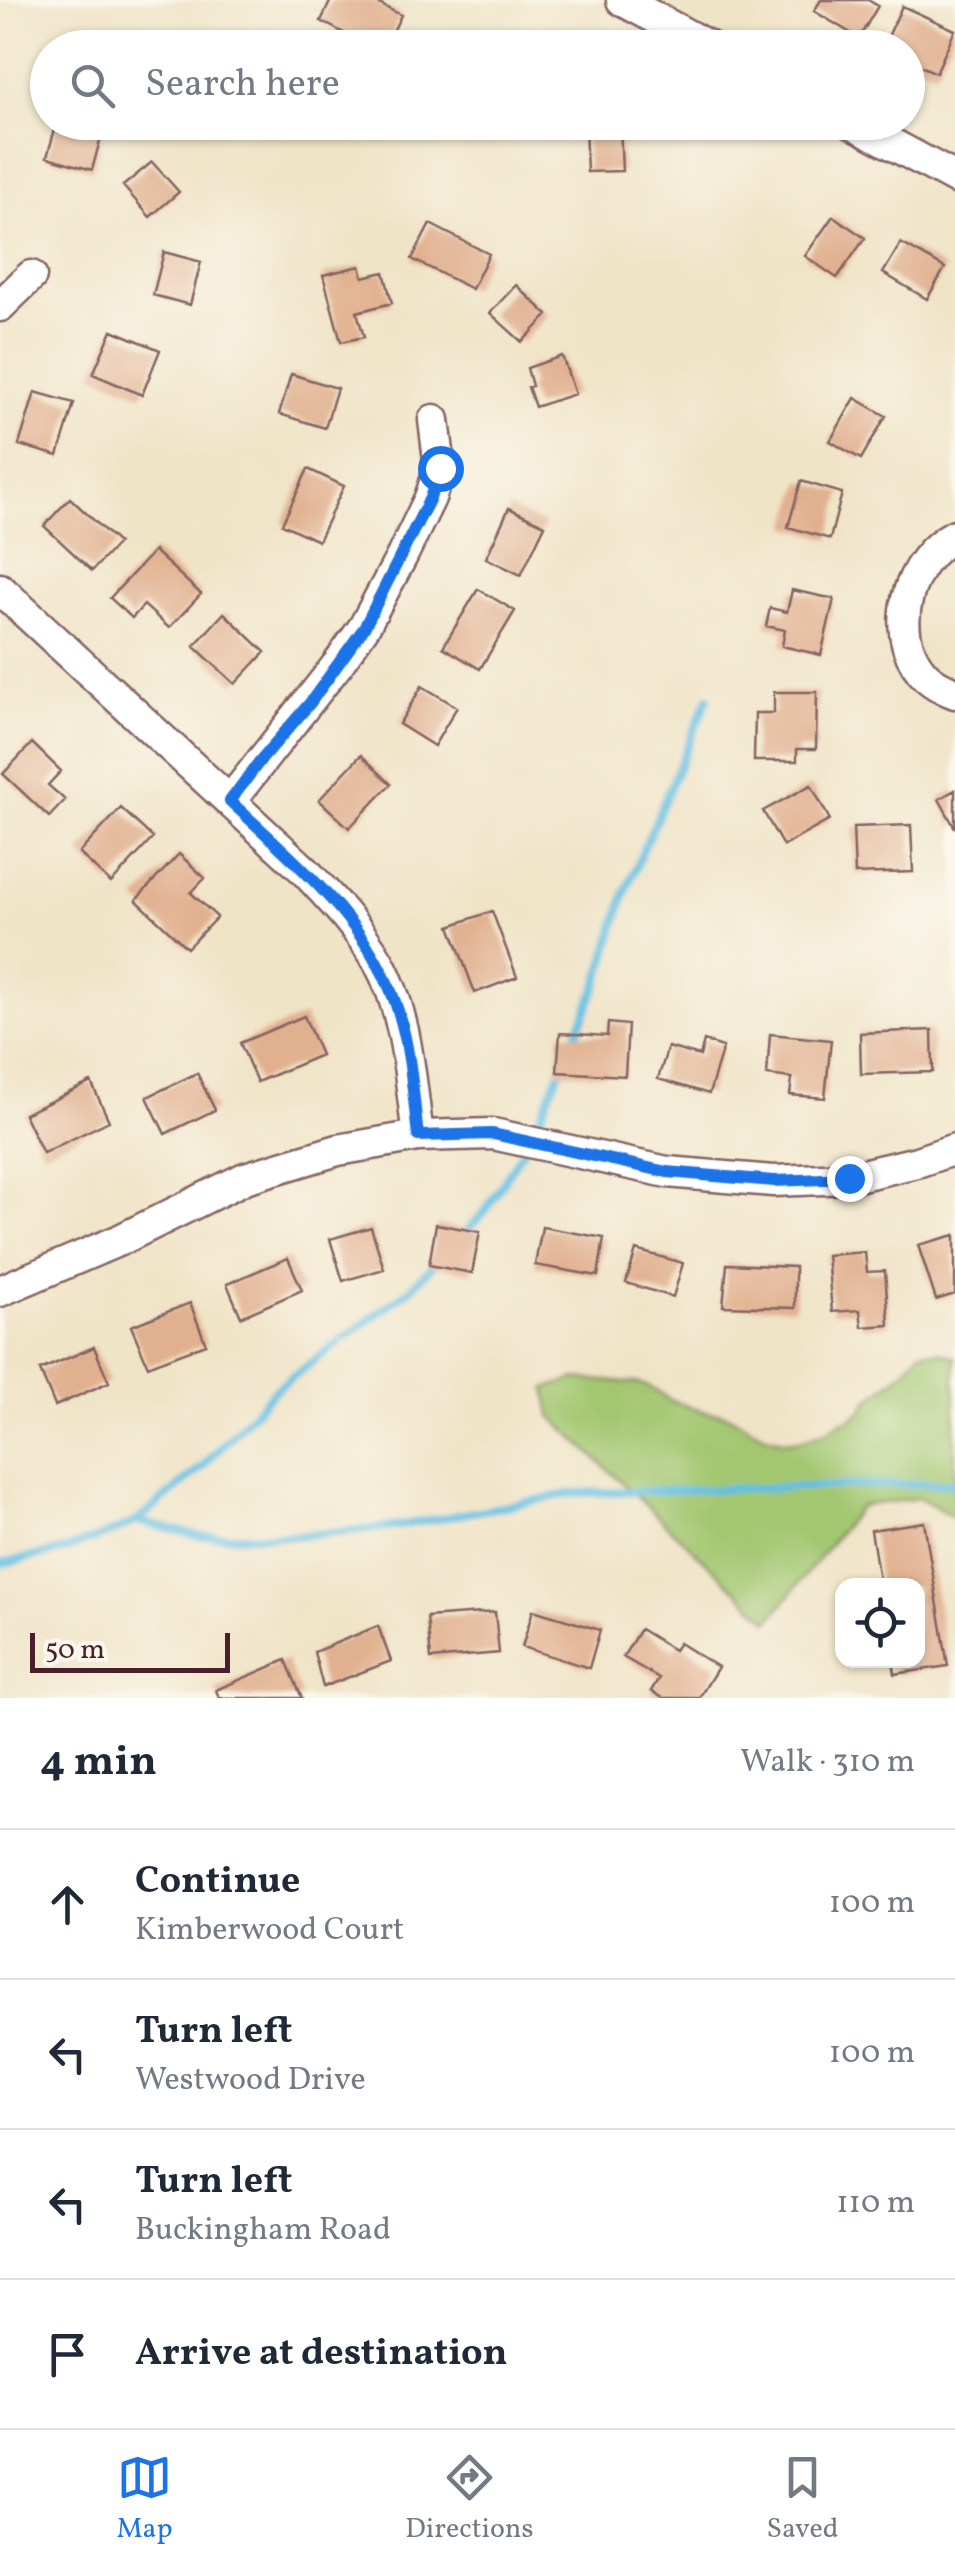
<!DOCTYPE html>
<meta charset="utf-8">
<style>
:root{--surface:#fff;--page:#f6f6f7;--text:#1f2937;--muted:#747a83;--line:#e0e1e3;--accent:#1a73e8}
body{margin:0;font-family:Vollkorn,serif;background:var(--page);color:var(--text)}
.controls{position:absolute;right:30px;bottom:30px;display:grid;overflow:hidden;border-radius:20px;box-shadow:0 2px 8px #0004}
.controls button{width:90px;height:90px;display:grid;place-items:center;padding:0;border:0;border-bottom:2px solid var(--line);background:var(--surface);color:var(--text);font:50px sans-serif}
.scale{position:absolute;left:30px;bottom:25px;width:200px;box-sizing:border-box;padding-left:10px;border:5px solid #4a1f2b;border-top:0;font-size:28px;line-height:35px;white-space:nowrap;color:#4a1f2b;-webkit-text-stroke:8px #fbf7ec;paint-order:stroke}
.stop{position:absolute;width:30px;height:30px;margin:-22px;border:8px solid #1a73e8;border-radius:50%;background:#fff}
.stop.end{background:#1a73e8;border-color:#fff;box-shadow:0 2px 10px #0008}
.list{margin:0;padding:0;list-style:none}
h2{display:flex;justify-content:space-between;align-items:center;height:130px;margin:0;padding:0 40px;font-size:42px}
h2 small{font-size:32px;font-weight:400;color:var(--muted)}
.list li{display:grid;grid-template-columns:65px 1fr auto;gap:30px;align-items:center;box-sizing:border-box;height:150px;padding:0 40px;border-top:2px solid var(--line)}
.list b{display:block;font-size:38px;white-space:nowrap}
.list p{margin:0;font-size:32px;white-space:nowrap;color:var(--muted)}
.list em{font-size:32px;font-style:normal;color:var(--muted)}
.icon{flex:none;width:55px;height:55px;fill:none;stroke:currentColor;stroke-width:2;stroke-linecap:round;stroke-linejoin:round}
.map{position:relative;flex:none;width:955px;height:1698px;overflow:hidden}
.search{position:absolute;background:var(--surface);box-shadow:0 2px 8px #0004;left:30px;right:30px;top:30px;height:110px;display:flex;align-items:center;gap:25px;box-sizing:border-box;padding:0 35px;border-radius:55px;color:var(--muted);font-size:38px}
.sheet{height:730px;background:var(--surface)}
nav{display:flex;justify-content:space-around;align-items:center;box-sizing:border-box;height:140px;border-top:2px solid var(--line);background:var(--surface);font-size:28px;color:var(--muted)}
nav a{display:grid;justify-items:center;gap:5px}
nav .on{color:var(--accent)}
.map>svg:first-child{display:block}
.green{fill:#a3c771;stroke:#76734e;stroke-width:2.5}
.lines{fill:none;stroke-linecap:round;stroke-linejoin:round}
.stream{stroke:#64bfe2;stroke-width:8}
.building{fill:#e1b08f}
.street-casing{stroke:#846462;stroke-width:35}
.street{stroke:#fff;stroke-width:30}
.route{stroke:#1a73e8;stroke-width:12}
</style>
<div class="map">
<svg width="955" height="1698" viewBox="0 0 955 1698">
<rect width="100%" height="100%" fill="#fbf7ec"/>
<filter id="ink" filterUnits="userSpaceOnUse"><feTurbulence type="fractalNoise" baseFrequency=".01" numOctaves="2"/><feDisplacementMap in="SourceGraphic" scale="20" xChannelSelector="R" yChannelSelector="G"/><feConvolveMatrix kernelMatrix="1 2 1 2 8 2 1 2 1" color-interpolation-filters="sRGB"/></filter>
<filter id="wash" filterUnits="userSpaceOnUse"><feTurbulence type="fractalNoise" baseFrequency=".0048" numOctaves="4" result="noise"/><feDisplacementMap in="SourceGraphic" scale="40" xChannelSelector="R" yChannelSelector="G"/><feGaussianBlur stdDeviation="2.25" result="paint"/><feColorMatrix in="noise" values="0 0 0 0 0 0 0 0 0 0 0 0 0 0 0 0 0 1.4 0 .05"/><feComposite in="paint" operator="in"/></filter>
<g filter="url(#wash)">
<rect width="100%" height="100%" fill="#f0e4c7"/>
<!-- green -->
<path class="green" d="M922,1351L940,1352L955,1357V1518L920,1498L860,1506L769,1621L551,1416L546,1389L574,1379L636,1383L651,1387L672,1401L705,1412L725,1414L769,1437L786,1441L801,1440L829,1430L840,1422L850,1420L863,1410L868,1400L900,1375Z"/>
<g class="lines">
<!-- stream -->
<path class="stream" d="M573,1042L598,984L626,890L708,698
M533,1134L563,1064
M462,1236L486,1210L523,1150
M137,1521L199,1536H296L393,1527L574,1493L955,1483
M0,1564L65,1550L118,1530L137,1521L201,1468L276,1389L409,1290L438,1260"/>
</g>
<g id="blocks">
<!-- building -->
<path class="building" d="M331,0H371L401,15L385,48H373L321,21Z
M821,0H868L878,6L859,38L814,11Z
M902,6L955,30L936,73L908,60V48H883Z
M57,122H89L88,128L102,133L92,170L47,157Z
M620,125L622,171L587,172L585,127Z
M152,162L179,192L150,217L123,186Z
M833,216L865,238L837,278L805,256Z
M430,224L489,254L472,289L412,259Z
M901,243L945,268L927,299L883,273Z
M164,252L201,262L190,305L153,295Z
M360,266L363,277L384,272L392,303L357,312L364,337L341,342L323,275Z
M516,285L548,315L522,342L490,313Z
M112,330L160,350L142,395L93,374Z
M562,356L575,394L535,407L528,387L532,386L527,368Z
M291,374L337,388L325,428L279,414Z
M35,392L74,403L58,456L19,445Z
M855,398L886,416L861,459L830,441Z
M308,469L344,486L318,541L282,524Z
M801,481L842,493L830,539L788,527Z
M70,498L118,543L92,571L44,526Z
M509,508L545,525L521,575L486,558Z
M154,551L201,594L169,628L144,605L132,618L110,598Z
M478,589L515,611L480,669L443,647Z
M792,590L834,599L821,655L782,646L785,630L766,626L770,608L787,612Z
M224,613L265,652L235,684L194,646Z
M422,686L457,707L434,746L399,724Z
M774,692H817L816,749H797V761H754L755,713H774Z
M32,743L61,771L48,785L65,800L49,817L3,774Z
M361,755L391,784L349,828L319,800Z
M811,785L830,820L783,846L763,811Z
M955,790V828L939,799Z
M121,808L153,838L111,883L79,853Z
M911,825L913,872L855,874L853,827Z
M179,854L205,878L191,893L217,917L187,948L136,900Z
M492,911L517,977L475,993L450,926Z
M304,1016L321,1055L257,1082L240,1043Z
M608,1023L628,1025L625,1076L557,1072L560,1033L607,1036Z
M932,1030L933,1072L861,1074L860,1033Z
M770,1034L831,1040L825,1098L790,1095L792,1078L767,1075Z
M704,1041L723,1047L709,1094L658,1079L668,1047L700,1056Z
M197,1073L215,1110L165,1134L147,1097Z
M91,1082L109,1121L43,1153L24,1114Z
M436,1224L480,1232L472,1273L429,1265Z
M371,1227L384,1269L343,1281L330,1239Z
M542,1227L604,1238L598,1276L535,1265Z
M955,1235V1294L936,1300L918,1245Z
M636,1250L683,1263L673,1297L626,1283Z
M865,1252L867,1272L885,1271L889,1325L862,1327L860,1310L832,1312L827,1255Z
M288,1258L302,1290L241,1317L227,1284Z
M727,1264L795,1267V1308L723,1306Z
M190,1303L206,1344L148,1366L131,1326Z
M94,1347L109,1382L55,1406L40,1370Z
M924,1522L948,1666L895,1674L893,1660H918V1586H880L871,1530Z
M533,1610L600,1630L589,1668L522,1647Z
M495,1612L499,1653L431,1659L427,1617Z
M378,1626L391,1661L323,1687L314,1652Z
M640,1629L674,1650L679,1643L718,1667L699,1698H663L651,1691L659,1678L623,1657Z
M286,1660L302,1698H219L216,1690Z"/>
</g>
</g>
<g filter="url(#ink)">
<use href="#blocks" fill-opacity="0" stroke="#846462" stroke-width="2.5"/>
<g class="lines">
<!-- street casing -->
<g class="street-casing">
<path id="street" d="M622,0L711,48
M851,122L955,178
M0,306L31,276
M955,535C909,558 886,630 922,672C931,683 943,688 955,693
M0,589L304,870C331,899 358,927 378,961C407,1013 410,1077 418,1136
M230,801L338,664L364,627L402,556L430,498L440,468L434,420
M0,1291L120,1240L245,1178L338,1150L418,1136L493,1134L667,1172L773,1181L849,1178L917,1162L955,1149"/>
</g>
<!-- street -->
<use href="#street" class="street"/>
</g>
</g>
<g class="lines" filter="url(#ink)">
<!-- route -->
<path class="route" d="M440,468L430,498L364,628L310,703L259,762L230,801C296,863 373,925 399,1014C411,1053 413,1096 418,1136L493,1134L667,1172L774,1181L849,1178"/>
</g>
</svg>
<div class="controls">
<button><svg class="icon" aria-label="locate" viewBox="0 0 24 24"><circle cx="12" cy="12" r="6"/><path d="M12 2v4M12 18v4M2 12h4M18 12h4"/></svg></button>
</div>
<div class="scale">50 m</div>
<div class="stop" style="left:440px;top:468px"></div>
<div class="stop end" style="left:849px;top:1178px"></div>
<div class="search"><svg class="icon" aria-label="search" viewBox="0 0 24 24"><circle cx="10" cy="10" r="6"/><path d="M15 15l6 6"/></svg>Search here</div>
</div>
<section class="sheet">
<h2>4 min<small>Walk · 310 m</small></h2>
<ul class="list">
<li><svg class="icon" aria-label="ahead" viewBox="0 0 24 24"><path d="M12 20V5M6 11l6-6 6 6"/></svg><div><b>Continue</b><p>Kimberwood Court</p></div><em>100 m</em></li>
<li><svg class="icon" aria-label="left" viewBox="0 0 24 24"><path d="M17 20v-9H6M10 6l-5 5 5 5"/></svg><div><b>Turn left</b><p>Westwood Drive</p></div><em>100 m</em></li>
<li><svg class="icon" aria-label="left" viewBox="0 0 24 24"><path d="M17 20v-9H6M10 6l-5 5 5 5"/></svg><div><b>Turn left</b><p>Buckingham Road</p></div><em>110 m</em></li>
<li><svg class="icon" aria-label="arrive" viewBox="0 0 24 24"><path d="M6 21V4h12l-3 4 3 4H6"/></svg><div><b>Arrive at destination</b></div></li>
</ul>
</section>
<nav>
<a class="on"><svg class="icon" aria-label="map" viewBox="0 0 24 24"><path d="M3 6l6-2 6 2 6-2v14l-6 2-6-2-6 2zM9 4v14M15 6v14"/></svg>Map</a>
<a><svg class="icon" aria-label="directions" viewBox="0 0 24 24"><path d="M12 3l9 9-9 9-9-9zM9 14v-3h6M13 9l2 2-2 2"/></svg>Directions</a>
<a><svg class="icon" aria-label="saved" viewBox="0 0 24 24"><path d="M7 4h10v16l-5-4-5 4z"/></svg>Saved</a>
</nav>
